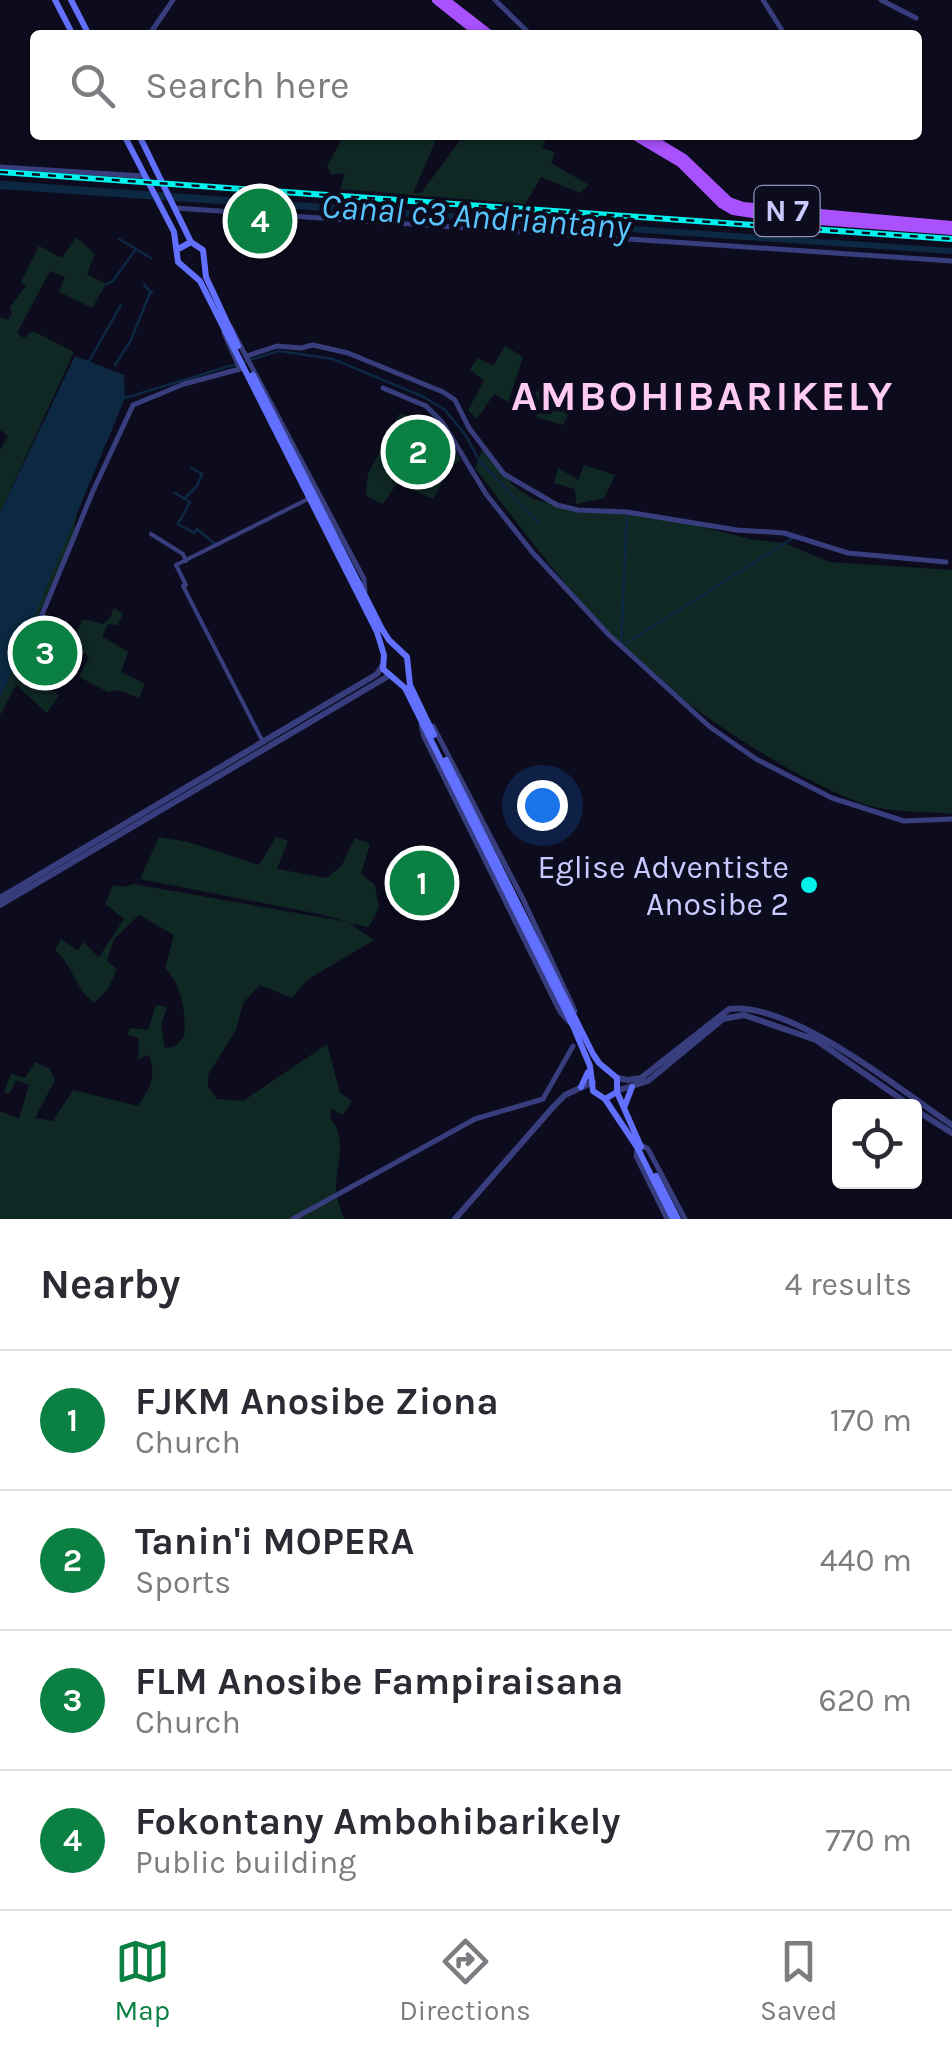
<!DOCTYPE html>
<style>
:root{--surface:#fff;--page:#f7f7f7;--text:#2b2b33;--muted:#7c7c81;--line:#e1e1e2;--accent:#0b8043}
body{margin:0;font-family:Karla,sans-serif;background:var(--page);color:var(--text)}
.controls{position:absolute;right:30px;bottom:30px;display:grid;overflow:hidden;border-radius:10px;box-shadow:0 2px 8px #0004}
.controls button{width:90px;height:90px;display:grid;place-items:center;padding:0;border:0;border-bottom:2px solid var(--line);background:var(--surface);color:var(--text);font:50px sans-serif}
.you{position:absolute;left:542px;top:805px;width:35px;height:35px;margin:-25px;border:8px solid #fff;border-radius:50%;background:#1a73e8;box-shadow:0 0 0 15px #1a73e833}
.badge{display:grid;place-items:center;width:65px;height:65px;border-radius:50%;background:var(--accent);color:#fff;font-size:32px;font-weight:700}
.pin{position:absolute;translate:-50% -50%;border:5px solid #fff;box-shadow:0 2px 10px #0006}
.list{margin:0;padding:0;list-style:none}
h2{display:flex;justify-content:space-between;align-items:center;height:130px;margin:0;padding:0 40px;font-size:42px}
h2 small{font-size:32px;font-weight:400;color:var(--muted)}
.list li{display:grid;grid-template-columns:65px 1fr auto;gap:30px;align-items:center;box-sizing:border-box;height:140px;padding:0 40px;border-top:2px solid var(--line)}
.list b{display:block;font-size:38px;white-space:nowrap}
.list p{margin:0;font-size:32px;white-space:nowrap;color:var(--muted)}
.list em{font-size:32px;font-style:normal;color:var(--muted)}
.icon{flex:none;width:55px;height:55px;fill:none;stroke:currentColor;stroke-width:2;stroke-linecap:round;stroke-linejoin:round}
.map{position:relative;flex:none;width:952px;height:1219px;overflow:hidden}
.search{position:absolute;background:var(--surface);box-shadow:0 2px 8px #0004;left:30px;right:30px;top:30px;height:110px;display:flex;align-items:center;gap:25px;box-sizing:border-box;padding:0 35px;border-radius:10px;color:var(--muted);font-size:38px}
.sheet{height:690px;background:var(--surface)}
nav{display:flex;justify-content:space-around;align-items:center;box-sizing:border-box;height:140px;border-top:2px solid var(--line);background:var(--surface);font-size:28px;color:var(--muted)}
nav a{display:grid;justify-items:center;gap:5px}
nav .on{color:var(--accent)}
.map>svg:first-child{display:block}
.green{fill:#0f2824}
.water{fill:#0c2842}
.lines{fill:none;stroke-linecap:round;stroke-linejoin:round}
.stream{stroke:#0c2842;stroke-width:2.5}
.canal{stroke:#0c2842;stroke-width:6}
.pedestrian{stroke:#373d7d;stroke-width:4}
.minor{stroke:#373d7d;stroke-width:5}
.tertiary{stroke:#373d7d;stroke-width:6}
.secondary{stroke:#6170fe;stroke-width:6}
.primary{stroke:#a951fd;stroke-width:8}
.rail-casing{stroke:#02f2ee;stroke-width:6}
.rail{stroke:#0d0c1e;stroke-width:2.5;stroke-dasharray:8;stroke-linecap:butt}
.poi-dot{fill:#02f2ee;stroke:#0d0c1e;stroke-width:4}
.labels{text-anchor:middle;stroke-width:9;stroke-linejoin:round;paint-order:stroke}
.shield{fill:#0d0c1e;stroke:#9191bc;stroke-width:2.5}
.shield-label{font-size:30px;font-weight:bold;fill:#c9caff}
.poi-label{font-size:32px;fill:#c9caff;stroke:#0d0c1e;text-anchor:end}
.water-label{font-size:35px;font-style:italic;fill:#58c4fe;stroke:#0d0c1e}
.district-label{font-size:42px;font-weight:bold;letter-spacing:2.5px;fill:#ffcbf2;stroke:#0d0c1e}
</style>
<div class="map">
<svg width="952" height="1219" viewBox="0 0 952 1219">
<rect width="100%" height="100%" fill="#0d0c1e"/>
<!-- green -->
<path class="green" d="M344,135L363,139L438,135L413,193H421L464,135L547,137L542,148L555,152L551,163L589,185L580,193L541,177L525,204L340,189L345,173L331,175L327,166Z
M76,237L95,254L87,274L106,284L92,308L59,292L65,277L50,271L17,333L24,338L33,331L74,352L0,513V450L8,436L0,430V317L8,320L12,313L10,307L26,286L21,282L39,246L62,258Z
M505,346L523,357L508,402L494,394L477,419L468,410L484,381L470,369L478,358L493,366Z
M547,379L575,401L563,425L536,417L541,405L533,396Z
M400,413L442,428L461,460L451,466L433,499L397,483L383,504L366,496L368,474Z
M482,450L514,486L533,499L583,511L646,513L750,539L784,543L829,562L952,570V814C924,811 888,813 861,803C787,776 675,701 620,645C567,590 521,528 475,468Z
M584,465L615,475L604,498L576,504L575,489L554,483L558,468L578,480Z
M78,506L73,536L15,669L59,695L47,713L16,685L0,715V699Z
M114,608L123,614L118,625L108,624L102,636L128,652L121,672L145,684L139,698L119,690L108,692L79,677L89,657L71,642L83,619L103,624L110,618Z
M159,837L188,842L259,865L276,837L288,841L277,869L327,878L342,865L355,838L370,844L361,874L375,885L379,907L369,927L349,923L374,940L307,980L292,998L260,985L243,1003L236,1030L208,1075V1087L217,1099L243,1101L327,1044L340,1093L352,1101L343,1115L331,1109L330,1118C348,1139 336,1163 336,1188C336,1198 341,1209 344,1219H0V1111L19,1119L29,1085L16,1080L9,1094L4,1092L11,1074L25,1078L35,1062L50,1069L55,1080L35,1118L53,1121L73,1090L138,1106C150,1087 157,1077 149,1055L138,1059L139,1038L128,1035L130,1028L148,1030L156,1005L167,1007L161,1025L165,1048L174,1047L184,1037C186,1014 183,986 165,968L174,935L139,915L114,939L107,961L117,969L108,989L94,1003C75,988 73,966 55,950L61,939L78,951L83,942L99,957L124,919L105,904L113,885L125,887L133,884L348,922L319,914L140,879Z"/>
<!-- water -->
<path class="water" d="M75,356L124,375L125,398L0,699V513Z"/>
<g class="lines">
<!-- stream -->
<path class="stream" d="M0,182L952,250
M119,239L151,258
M106,284L112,282L136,249
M144,285L152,293
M89,361L121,305
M115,365L131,340L150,293
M125,398L279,351L333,359L424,397L445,410L466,436L480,462L541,525
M175,493L190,502L178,524L194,533L197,529L215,544
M185,498L197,486L202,474L191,468
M621,645L627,513
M622,646L793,538"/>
<!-- canal -->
<path class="canal" d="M0,186L952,251"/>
<!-- pedestrian -->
<path class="pedestrian" d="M151,534L183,554L186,561
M262,740L183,586L186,585L176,565L308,499"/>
<!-- minor -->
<path class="minor" d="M495,0L531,35
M763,0L785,35
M881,0L916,18
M149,35L173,0
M0,167L143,176
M175,208L952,261
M230,326L364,579L365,591
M247,356L277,346L301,348L313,345L348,353L443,392L455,400L469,428L504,474L557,505L578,510L627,512L737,530L784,533L848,553L946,562
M383,388L426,406L443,423L486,494L533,553L609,635L710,727L756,759L832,798L904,821L952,819
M20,668L93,491L133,405L184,384L240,369L224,333
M421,725L424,737L560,1012L570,1023
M433,726L523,899L575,1011
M641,1145L648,1149L685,1219
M637,1150L636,1156L667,1219
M293,1219L475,1119L543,1099L573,1046"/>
<!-- tertiary -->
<path class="tertiary" d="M0,898L377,674L382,666
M0,905L390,675
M617,1078L628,1080L641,1078L729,1009C791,1001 900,1090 952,1125
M619,1090L648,1081L723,1019L744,1015L816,1040L911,1106
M914,1109L952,1133
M455,1219L554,1106L565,1095L593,1082"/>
<!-- secondary -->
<path class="secondary" d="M55,0L73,35
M71,0L89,35
M124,135L174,232L178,262L200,281L377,632L384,655L383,669L405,688L574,1028L590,1066L593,1091L605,1099L637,1147L673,1219
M139,135L191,242
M180,248L191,242L203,250L206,277L238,346
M253,375L382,629L389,640L407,657L410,685L434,735
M446,760L593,1054L599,1063L617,1078V1092L605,1099
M581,1087L588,1072
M617,1092L641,1147
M624,1108L632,1087
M656,1176L678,1219"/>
<!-- primary -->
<path class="primary" d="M436,0L480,35
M446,0L491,35
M633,135L680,163L721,204L733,211L779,218L952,231
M646,135L684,158L729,201L743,206L952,225"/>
<!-- rail casing -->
<g class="rail-casing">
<path id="rail" d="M0,172L952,239"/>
</g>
<!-- rail -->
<use href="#rail" class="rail"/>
</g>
<!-- markers -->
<circle class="poi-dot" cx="809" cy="885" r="10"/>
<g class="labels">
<!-- shield labels -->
<rect class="shield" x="754.5" y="186" width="65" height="50" rx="8"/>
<g class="shield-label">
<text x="787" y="221">N 7</text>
</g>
<!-- poi labels -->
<g class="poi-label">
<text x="789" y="878">Eglise Adventiste<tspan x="789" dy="37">Anosibe 2</tspan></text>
</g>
<!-- water labels -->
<g class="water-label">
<text transform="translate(476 216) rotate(4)" y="12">Canal c3 Andriantany</text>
</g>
<!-- district labels -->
<g class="district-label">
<text x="703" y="410">AMBOHIBARIKELY</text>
</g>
</g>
</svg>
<div class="controls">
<button><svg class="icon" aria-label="locate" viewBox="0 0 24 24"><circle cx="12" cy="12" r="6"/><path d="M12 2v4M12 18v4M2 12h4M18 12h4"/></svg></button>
</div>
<div class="you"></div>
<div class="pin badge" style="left:422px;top:883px">1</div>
<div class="pin badge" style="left:418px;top:452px">2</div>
<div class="pin badge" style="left:45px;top:653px">3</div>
<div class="pin badge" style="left:260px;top:221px">4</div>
<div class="search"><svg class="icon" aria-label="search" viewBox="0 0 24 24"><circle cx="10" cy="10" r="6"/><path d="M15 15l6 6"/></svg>Search here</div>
</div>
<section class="sheet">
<h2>Nearby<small>4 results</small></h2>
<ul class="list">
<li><span class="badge">1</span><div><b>FJKM Anosibe Ziona</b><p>Church</p></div><em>170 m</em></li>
<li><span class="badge">2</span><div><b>Tanin'i MOPERA</b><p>Sports</p></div><em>440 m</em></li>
<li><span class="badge">3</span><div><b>FLM Anosibe Fampiraisana</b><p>Church</p></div><em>620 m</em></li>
<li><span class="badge">4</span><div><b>Fokontany Ambohibarikely</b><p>Public building</p></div><em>770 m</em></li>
</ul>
</section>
<nav>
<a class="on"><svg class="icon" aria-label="map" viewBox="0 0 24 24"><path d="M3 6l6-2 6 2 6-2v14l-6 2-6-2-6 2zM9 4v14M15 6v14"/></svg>Map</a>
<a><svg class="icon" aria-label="directions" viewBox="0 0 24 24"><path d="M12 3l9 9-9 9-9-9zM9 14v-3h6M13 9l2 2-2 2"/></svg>Directions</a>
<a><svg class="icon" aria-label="saved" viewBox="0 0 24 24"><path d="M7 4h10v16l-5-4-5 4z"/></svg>Saved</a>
</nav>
